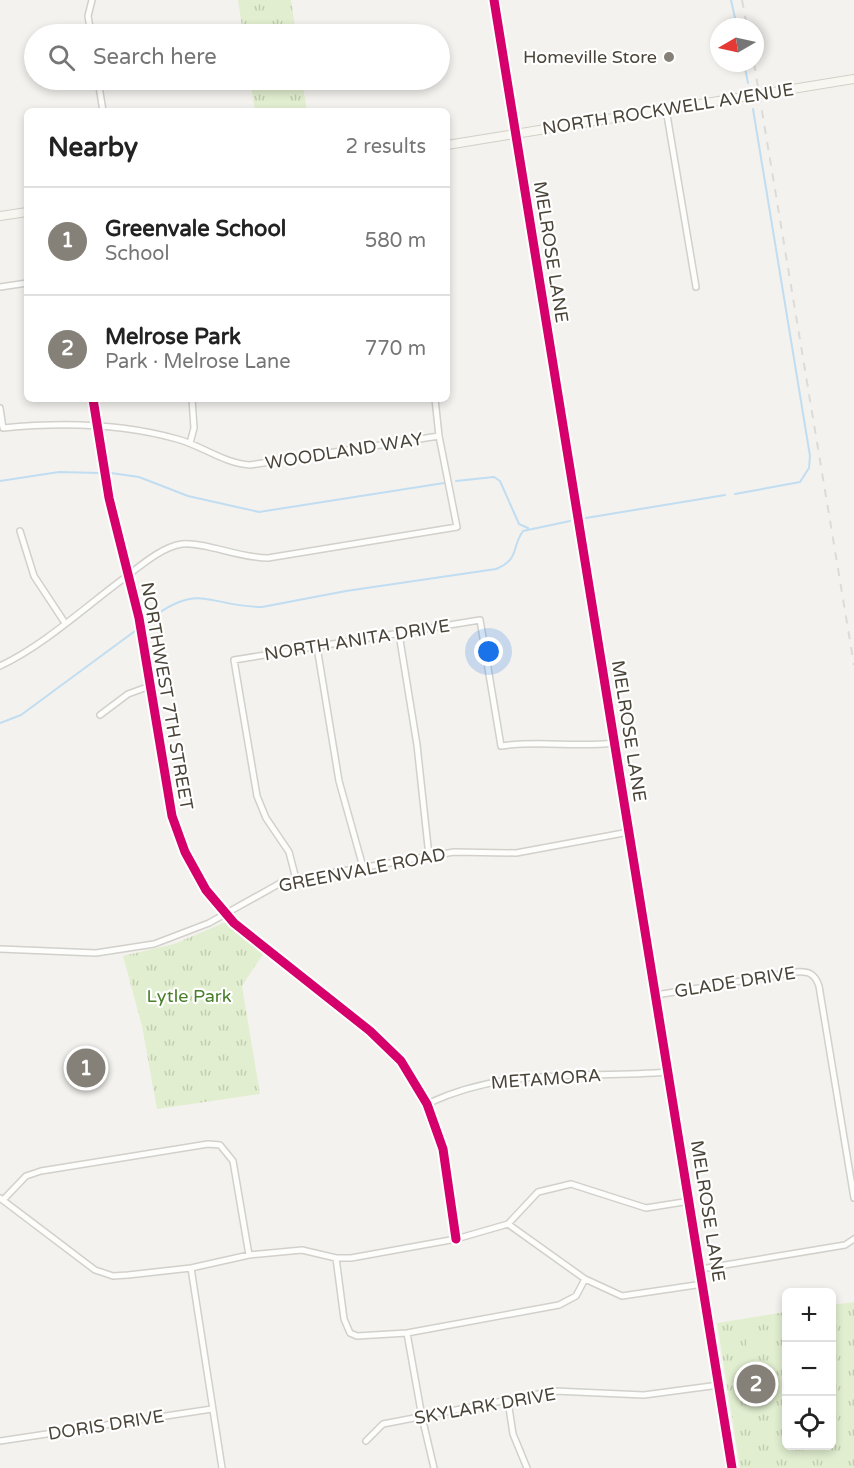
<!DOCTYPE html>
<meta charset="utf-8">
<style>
:root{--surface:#fff;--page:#f6f6f6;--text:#222;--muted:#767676;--line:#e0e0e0;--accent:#868178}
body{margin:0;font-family:"Varela Round",sans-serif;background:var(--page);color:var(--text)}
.controls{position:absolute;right:18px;bottom:18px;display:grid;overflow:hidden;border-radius:9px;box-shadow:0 3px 9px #0003}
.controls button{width:54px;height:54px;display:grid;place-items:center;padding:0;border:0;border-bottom:2px solid var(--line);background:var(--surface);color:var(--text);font:30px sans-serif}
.compass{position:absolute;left:710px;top:18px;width:54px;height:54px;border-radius:50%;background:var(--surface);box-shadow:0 3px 9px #0003;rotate:261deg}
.you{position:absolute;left:489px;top:652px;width:21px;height:21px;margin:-15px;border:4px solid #fff;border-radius:50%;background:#1a73e8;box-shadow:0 0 0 9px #1a73e833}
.badge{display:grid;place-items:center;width:39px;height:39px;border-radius:50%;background:var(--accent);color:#fff;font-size:20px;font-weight:700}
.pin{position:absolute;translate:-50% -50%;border:3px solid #fff;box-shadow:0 2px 6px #0006}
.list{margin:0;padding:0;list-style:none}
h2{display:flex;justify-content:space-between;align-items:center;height:78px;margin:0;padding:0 24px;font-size:26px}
h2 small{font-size:20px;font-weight:400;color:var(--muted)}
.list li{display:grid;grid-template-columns:39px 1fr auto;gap:18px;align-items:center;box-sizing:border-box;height:108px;padding:0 24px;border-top:2px solid var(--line)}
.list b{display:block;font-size:22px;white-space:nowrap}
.list p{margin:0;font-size:20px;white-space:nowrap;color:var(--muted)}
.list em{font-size:20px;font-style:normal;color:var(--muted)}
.icon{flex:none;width:33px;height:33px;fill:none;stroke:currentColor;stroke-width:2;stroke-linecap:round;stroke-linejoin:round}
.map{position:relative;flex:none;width:854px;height:1468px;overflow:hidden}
.search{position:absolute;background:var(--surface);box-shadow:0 3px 9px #0003;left:24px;top:24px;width:426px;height:66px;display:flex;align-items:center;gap:15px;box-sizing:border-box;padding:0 21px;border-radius:33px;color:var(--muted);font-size:22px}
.panel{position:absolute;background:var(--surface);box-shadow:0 3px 9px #0003;left:24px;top:108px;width:426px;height:294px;border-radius:9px}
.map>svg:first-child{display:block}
.grass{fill:url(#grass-tufts)}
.garden{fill:#e1eecf}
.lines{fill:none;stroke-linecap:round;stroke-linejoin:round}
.stream{stroke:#c0ddf1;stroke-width:2}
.minor-casing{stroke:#d2d0cb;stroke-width:8}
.tertiary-casing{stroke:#d2d0cb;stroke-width:10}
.secondary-casing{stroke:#d3cfc5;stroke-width:10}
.minor{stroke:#fdfdfc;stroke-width:5}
.tertiary{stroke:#fdfdfc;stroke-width:7}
.secondary{stroke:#f7f6f1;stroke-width:8}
.rail{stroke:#dbdbda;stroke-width:2;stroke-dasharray:8 8;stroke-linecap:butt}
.cycleway-casing{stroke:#fff;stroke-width:13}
.cycleway{stroke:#d6006c;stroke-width:9}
.poi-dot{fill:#868178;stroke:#fff;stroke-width:2}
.labels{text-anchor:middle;stroke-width:4.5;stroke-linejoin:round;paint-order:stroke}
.poi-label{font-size:18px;fill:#4b4439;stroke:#fff;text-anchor:end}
.street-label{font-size:18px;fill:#4b4439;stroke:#fff}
.park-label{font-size:18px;fill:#4a7f2a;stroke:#fff}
</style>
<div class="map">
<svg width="854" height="1468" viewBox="0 0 854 1468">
<defs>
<pattern id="grass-tufts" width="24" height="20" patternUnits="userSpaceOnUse" patternTransform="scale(1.5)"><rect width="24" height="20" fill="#e1eecf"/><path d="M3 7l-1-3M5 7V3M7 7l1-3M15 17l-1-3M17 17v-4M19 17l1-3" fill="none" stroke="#c3cdb2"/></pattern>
</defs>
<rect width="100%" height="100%" fill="#f4f2ee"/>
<!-- grass -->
<path class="grass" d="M238,0H291L296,34H243Z
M250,80H302L307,111H255Z
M226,922L263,954L242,986L260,1094L157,1109L142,1026L123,956L174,944Z
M854,1302V1468H740L717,1323L786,1312V1446H832V1305Z"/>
<!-- garden -->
<path class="garden" d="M767,1330L769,1345L747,1348L745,1333Z"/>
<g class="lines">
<!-- stream -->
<path class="stream" d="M731,0L737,27
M744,63L748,83
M111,473L139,477L188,496L259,512L444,483
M0,481L59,472L99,473
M456,481L494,477L500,481L519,524L528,528
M735,494L800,482L809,468L810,456L753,109
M586,518L725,495
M145,623C200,580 205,606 262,607L346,591L496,569C520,559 511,548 523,531L570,521
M0,723L21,715L135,631"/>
<!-- minor casing -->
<g class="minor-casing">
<path id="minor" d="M91,34L88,16L92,0
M98,80L103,111
M666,109L696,287
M0,287L27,283
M93,399L109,498L139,618L172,816L185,852L206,890L234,923L370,1031L401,1061L427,1104L443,1149L456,1239
M0,408L3,428C62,422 120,423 177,439C203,446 223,463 250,465L439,436
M190,443L194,428L192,399
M20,531L34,576L65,623
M399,634L417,745L429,856
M317,647L339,781L363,867
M0,666C44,645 84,608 123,579C139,567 161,547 182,544C206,542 239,558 268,558L457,527L439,436L435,399
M100,715L128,694L150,686
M296,879L289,852L266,818L257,796L234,660L480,620L501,746C539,740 576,748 614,743
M0,949L96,953L154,944L209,923L284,881L454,852L516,853L629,832
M656,995L796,972C809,971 815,974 819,986L854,1198
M427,1104C507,1066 583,1079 668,1072
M0,1198L95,1270L113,1276L128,1275L191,1268L249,1255L302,1250L336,1258H351L456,1239L508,1224L538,1192L571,1184L646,1208L690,1201
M3,1200L26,1176L41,1171L208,1144L220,1145L233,1161L249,1255
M508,1224L585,1279L622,1296L703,1284
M336,1258L344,1319L350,1333L357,1336L407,1333L559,1305L576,1296L585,1279
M191,1268L222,1468
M701,1269L845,1245L854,1239
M407,1333L422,1417L434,1468
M508,1401L513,1434L527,1468
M0,1441L212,1409
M366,1441L383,1424L554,1391L644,1395L719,1385"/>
</g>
<!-- tertiary casing -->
<g class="tertiary-casing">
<path id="tertiary" d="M494,0L732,1468"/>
</g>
<!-- secondary casing -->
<g class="secondary-casing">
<path id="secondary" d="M447,145L854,79
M0,216L27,212"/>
</g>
<!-- minor -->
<use href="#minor" class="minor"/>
<!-- tertiary -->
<use href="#tertiary" class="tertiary"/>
<!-- secondary -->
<use href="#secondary" class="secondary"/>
<!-- rail -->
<path class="rail" d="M742,0L747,27
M754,63L854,665"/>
<!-- cycleway casing -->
<g class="cycleway-casing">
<path id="cycleway" d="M494,0L732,1468
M93,399L109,498L139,618L172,816L185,852L206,890L234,923L370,1031L401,1061L427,1104L443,1149L456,1239"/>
</g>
<!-- cycleway -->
<use href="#cycleway" class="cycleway"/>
</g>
<!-- markers -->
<circle class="poi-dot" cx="669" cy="57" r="6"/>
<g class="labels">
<!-- poi labels -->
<g class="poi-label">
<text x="657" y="63">Homeville Store</text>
</g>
<!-- street labels -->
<g class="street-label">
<text transform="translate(668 109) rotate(-9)" y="6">NORTH ROCKWELL AVENUE</text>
<text transform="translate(551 252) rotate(81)" y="6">MELROSE LANE</text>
<text transform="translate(344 451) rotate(-9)" y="6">WOODLAND WAY</text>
<text transform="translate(357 640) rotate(-9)" y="6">NORTH ANITA DRIVE</text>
<text transform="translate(167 696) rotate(80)" y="6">NORTHWEST 7TH STREET</text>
<text transform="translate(629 731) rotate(81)" y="6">MELROSE LANE</text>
<text transform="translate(362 870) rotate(-11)" y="6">GREENVALE ROAD</text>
<text transform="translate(735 982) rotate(-9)" y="6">GLADE DRIVE</text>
<text transform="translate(546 1079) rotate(-4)" y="6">METAMORA</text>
<text transform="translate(708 1211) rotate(81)" y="6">MELROSE LANE</text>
<text transform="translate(485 1406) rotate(-10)" y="6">SKYLARK DRIVE</text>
<text transform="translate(106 1425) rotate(-9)" y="6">DORIS DRIVE</text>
</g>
<!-- park labels -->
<g class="park-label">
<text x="189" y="1002">Lytle Park</text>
</g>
</g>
</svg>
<div class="controls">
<button>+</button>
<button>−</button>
<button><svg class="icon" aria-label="locate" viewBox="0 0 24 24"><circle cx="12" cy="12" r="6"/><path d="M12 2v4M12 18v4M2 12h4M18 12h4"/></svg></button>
</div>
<svg class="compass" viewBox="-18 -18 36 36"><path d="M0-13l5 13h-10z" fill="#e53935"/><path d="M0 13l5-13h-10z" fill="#767676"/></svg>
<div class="you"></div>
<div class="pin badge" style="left:86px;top:1068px">1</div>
<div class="pin badge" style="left:756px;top:1384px">2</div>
<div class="search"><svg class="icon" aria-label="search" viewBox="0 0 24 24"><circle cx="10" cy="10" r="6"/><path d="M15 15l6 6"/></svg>Search here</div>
<section class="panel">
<h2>Nearby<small>2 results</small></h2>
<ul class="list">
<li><span class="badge">1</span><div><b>Greenvale School</b><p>School</p></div><em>580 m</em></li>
<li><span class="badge">2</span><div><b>Melrose Park</b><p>Park · Melrose Lane</p></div><em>770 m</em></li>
</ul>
</section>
</div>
